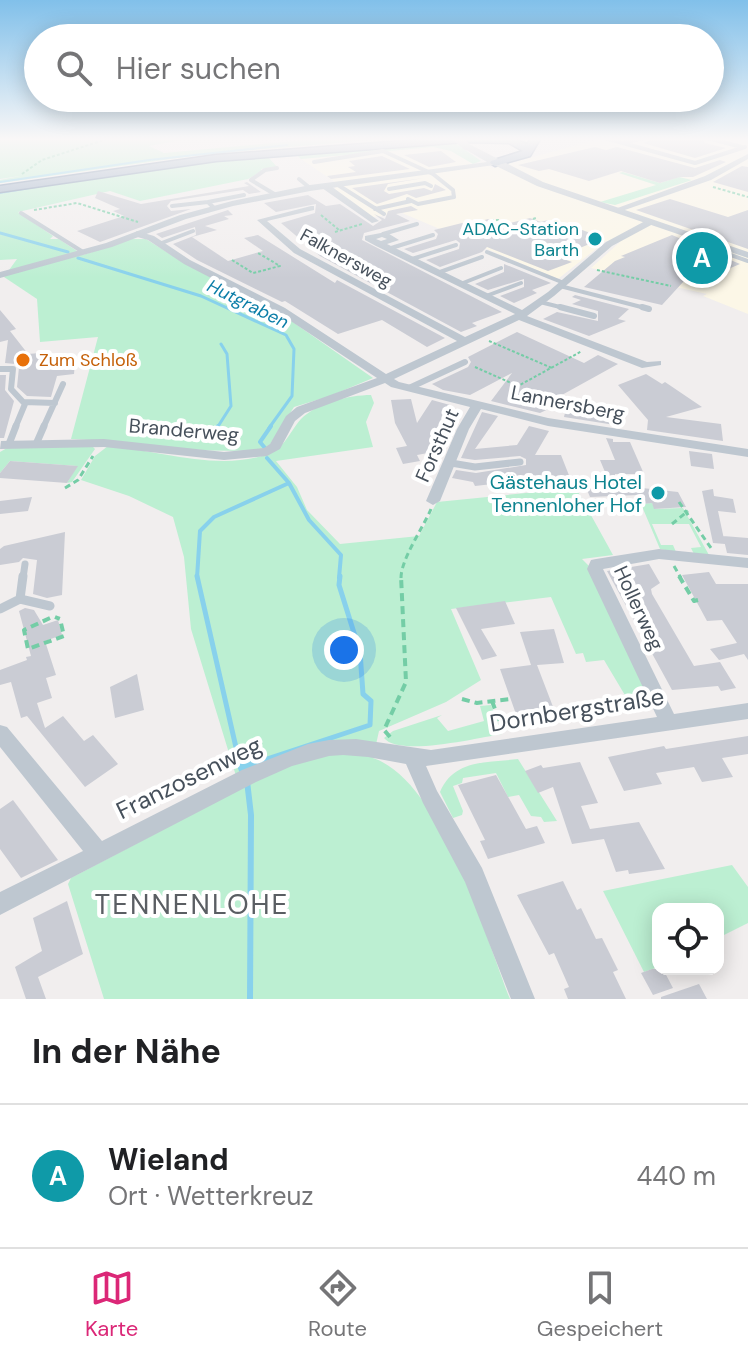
<!DOCTYPE html>
<html lang="de">
<meta charset="utf-8">
<style>
:root{--surface:#fff;--page:#f2f2f2;--text:#202124;--muted:#757577;--line:#e0e0e0;--accent:#db2777}
body{margin:0;font-family:"DM Sans",sans-serif;background:var(--page);color:var(--text)}
.controls{position:absolute;right:24px;bottom:24px;display:grid;overflow:hidden;border-radius:16px;box-shadow:0 4px 20px #0003}
.controls button{width:72px;height:72px;display:grid;place-items:center;padding:0;border:0;border-bottom:2px solid var(--line);background:var(--surface);color:var(--text);font:40px sans-serif}
.you{position:absolute;left:344px;top:650px;width:28px;height:28px;margin:-20px;border:6px solid #fff;border-radius:50%;background:#1a73e8;box-shadow:0 0 0 12px #1a73e833}
.badge{display:grid;place-items:center;width:52px;height:52px;border-radius:50%;background:var(--accent);color:#fff;font-size:26px;font-weight:700}
.pin{position:absolute;translate:-50% -50%;border:4px solid #fff;box-shadow:0 2px 8px #0006}
.list{margin:0;padding:0;list-style:none}
h2{display:flex;justify-content:space-between;align-items:center;height:104px;margin:0;padding:0 32px;font-size:34px}
h2 small{font-size:26px;font-weight:400;color:var(--muted)}
.list li{display:grid;grid-template-columns:52px 1fr auto;gap:24px;align-items:center;box-sizing:border-box;height:144px;padding:0 32px;border-top:2px solid var(--line)}
.list b{display:block;font-size:30px;white-space:nowrap}
.list p{margin:0;font-size:26px;white-space:nowrap;color:var(--muted)}
.list em{font-size:26px;font-style:normal;color:var(--muted)}
.icon{flex:none;width:44px;height:44px;fill:none;stroke:currentColor;stroke-width:2;stroke-linecap:round;stroke-linejoin:round}
.map{position:relative;flex:none;width:748px;height:999px;overflow:hidden}
.search{position:absolute;background:var(--surface);box-shadow:0 4px 20px #0003;left:24px;right:24px;top:24px;height:88px;display:flex;align-items:center;gap:20px;box-sizing:border-box;padding:0 28px;border-radius:44px;color:var(--muted);font-size:30px}
.sheet{height:248px;background:var(--surface)}
nav{display:flex;justify-content:space-around;align-items:center;box-sizing:border-box;height:112px;border-top:2px solid var(--line);background:var(--surface);font-size:22px;color:var(--muted)}
nav a{display:grid;justify-items:center;gap:4px}
nav .on{color:var(--accent)}
.map>svg:first-child{display:block}
.commercial{fill:#fcf7e7}
.green{fill:#bcefd2}
.lines{fill:none;stroke-linecap:round;stroke-linejoin:round}
.stream-far4{stroke:#88d1ec;stroke-width:2}
.stream-far3{stroke:#88d1ec;stroke-width:3}
.stream-far2{stroke:#88d1ec;stroke-width:4}
.stream-far1{stroke:#88d1ec;stroke-width:5}
.stream{stroke:#88d1ec;stroke-width:6}
.building{fill:#caccd4}
.trunk-casing{stroke:#7088a9;stroke-width:3}
.path-far2{stroke:#74cda6;stroke-width:2;stroke-dasharray:3 2;stroke-linecap:butt}
.path-far1{stroke:#74cda6;stroke-width:3;stroke-dasharray:6 4;stroke-linecap:butt}
.path{stroke:#74cda6;stroke-width:4;stroke-dasharray:8 5;stroke-linecap:butt}
.service-far3{stroke:#bec7d0;stroke-width:4}
.service-far2{stroke:#bec7d0;stroke-width:6}
.service-far1{stroke:#bec7d0;stroke-width:7}
.service{stroke:#bec7d0;stroke-width:9}
.minor{fill:#bec7d0;fill-rule:evenodd}
.tertiary{fill:#bec7d0;fill-rule:evenodd}
.trunk{fill:#99acc5;fill-rule:evenodd}
.tertiary-bridge{stroke:#bec7d0;stroke-width:8}
.culture-dot{fill:#0f9aa8;stroke:#fff;stroke-width:3}
.food-dot{fill:#e8710a;stroke:#fff;stroke-width:3}
.labels{text-anchor:middle;stroke-width:8;stroke-linejoin:round;paint-order:stroke}
.far-culture-label{font-size:18px;fill:#0d838f;stroke:#fff;text-anchor:end}
.far-street-label{font-size:18px;fill:#46505b;stroke:#fff}
.far-water-label{font-size:18px;font-style:italic;fill:#0c7ea8;stroke:#fff}
.far-food-label{font-size:18px;fill:#c56008;stroke:#fff;text-anchor:start}
.street-label{font-size:20px;fill:#46505b;stroke:#fff}
.culture-label{font-size:20px;fill:#0d838f;stroke:#fff;text-anchor:end}
.near-street-label{font-size:24px;fill:#46505b;stroke:#fff}
.near-quarter-label{font-size:28px;letter-spacing:2px;fill:#5a5e63;stroke:#fff}
</style>
<div class="map">
<svg width="748" height="999" viewBox="0 0 748 999">
<rect width="100%" height="100%" fill="#f1eeee"/>
<!-- commercial -->
<path class="commercial" d="M603,138H748V314L703,296L707,294L591,268L620,242L606,241L558,279L402,213L373,217L335,191V182L301,159L433,147L451,151L473,164L484,162L492,168Z"/>
<!-- green -->
<path class="green" d="M0,138L186,139L149,146L164,153L326,138H394L206,154L0,183V180L20,176L0,179Z
M454,142L481,161L473,164L451,151L433,147L301,159L297,155L269,158L277,167L261,169L262,171L248,179L140,201L110,191L18,212L53,236L50,239H59L83,255L131,239H146L184,263L287,318L373,378L330,396L294,407L267,449C202,456 137,441 71,439L98,337L40,342L37,299L4,277L17,259L0,260V191L192,162Z
M623,172L660,183L679,177L692,180L615,205L600,202L656,185L619,173Z
M371,395L374,403L366,422L373,447L276,461L297,487L307,510L340,544L419,536L437,502L576,488L613,555L582,559L591,568L656,703L632,707L604,660L586,662L583,653L576,654L551,597L451,609L481,680L446,702L379,731L373,758C441,781 485,935 510,999H104L68,884L71,878L240,789L191,629L184,557L173,517L129,496L81,480L95,456L108,446C158,450 219,472 268,454C285,448 290,431 301,419C317,403 349,395 371,395Z
M92,446L95,449L72,482L67,483L77,466L10,461L0,473V452L7,448Z
M652,503L655,509L683,508L709,555L694,554L691,548L701,547L689,524H652L661,545H673L676,552L660,549L641,504Z
M491,705L502,734C477,738 399,757 384,738L393,731L442,715L437,718L448,731L484,721L480,706Z
M518,759L557,821L544,822L541,817L531,816L519,795L508,797L496,773L463,778L462,783L453,786L463,811L462,815L453,818L440,792C454,759 487,763 518,759Z
M732,865L748,887V923L718,938V909H658V967L644,972L603,891Z"/>
<g class="lines">
<!-- stream-far4 -->
<path class="stream-far4" d="M207,162L226,160
M0,182L149,160L287,145
M0,193L36,187"/>
<!-- stream-far3 -->
<path class="stream-far3" d="M0,233L68,252
M78,258L201,296L286,335L294,349L292,396L269,428
M217,428L231,406L227,354L221,344"/>
<!-- stream-far2 -->
<path class="stream-far2" d="M211,437L218,426
M265,448L260,442L271,426
M267,458L289,483L309,520L341,555L339,578
M197,578L200,531L214,517L289,483"/>
<!-- stream-far1 -->
<path class="stream-far1" d="M197,576L240,765
M249,765L370,725L371,701L363,694L360,652L339,585L340,576"/>
<!-- stream -->
<path class="stream" d="M240,763L241,768
M243,773L241,768L254,763
M247,781L251,815L250,999"/>
</g>
<!-- building -->
<path class="building" d="M657,138H701L705,143L726,148L695,158L643,143Z
M595,147L606,150L617,147L695,168L720,160L726,162L693,177H680L660,183L621,171L589,181L549,169L539,171L518,165Z
M441,151L456,162L429,167L404,155Z
M382,156L410,169L331,179L327,176L356,172L348,167L355,166L349,161Z
M742,166L748,167V192L713,182Z
M424,178L388,184L384,191L389,194L424,188L432,191L435,184L446,190L416,198L407,194L377,204L352,188Z
M247,182L261,192L249,194L243,190L171,201L167,206L171,211L191,209L100,242L77,231L124,216L113,211L120,209L95,198L98,191L141,204L249,186L244,183Z
M308,195L326,206L340,204L373,226L382,220L374,214L385,219L388,211L411,206L418,210L396,214L410,221L364,233L362,240L502,312L472,323L477,326L461,332L320,256L281,223L315,213L316,204L276,212L264,203Z
M670,199L728,217L748,210V249L636,210Z
M228,210L233,215L224,216L229,219L205,226L217,230L192,237L228,261L263,251L244,238L258,235L335,283L337,280L445,338L427,347L382,320L338,334L285,301L282,302L197,260L173,244L196,235L195,227L162,238L156,234Z
M530,218L541,222L548,220L569,229L574,227L604,238L558,257L572,262L548,271L487,247L482,252L440,267L426,260L459,249L460,243L456,240L413,253L404,249L436,239L438,234L434,230L462,223L467,225L488,219L502,225Z
M672,235L740,264L693,284L684,281L662,305L584,287L615,261L625,257L621,256Z
M504,264L551,283L532,290L537,293L514,303L500,296L524,287V279L488,290L475,284L504,272Z
M575,295L629,309L618,319L626,321L589,336L543,319L557,312L598,321V311L572,304L581,300L572,297Z
M0,310L16,329L10,331L28,354L40,353L39,366L75,362L74,374L57,376L51,397L27,396L17,387L19,367L15,364L5,363L8,340L0,342Z
M517,332L584,363L598,355L618,364L551,401L561,403L540,413L491,401L512,373L470,395L443,390L432,384L468,367L471,362L468,357Z
M646,374L662,384L665,382L702,407L666,417L721,424L723,441L647,430L648,420L618,385Z
M0,375H6L5,390L14,401L4,438H0Z
M411,399L417,423L432,400L450,405L442,409L453,412L455,427L444,450L417,455L420,461L403,464L396,448L407,446L395,423L391,400Z
M567,404L617,411L615,425L564,417Z
M482,412L498,416L475,449L517,445L529,426L549,431L535,455H561L572,483L547,484L545,478L475,486L473,482L452,478L456,470L476,473L526,465V459L520,456L475,460L461,458Z
M606,438L613,439V442H630L644,474H615V485L678,492L686,507L654,509L652,503L643,504L638,495L590,497L585,485L610,484L600,460H615Z
M689,451L712,454L714,469L691,466Z
M10,461L78,466L67,483L0,478V473Z
M713,489L714,496L733,499L736,513L718,511L725,544L713,543L702,491Z
M32,497L28,511L0,514V501Z
M65,532L62,595L47,598L33,594L37,560L23,558L19,562L0,565V549L4,546Z
M723,536L748,538V555L727,553Z
M649,564L660,583L651,589L652,594L694,666L720,662L736,688L721,691L718,686L672,690L607,571Z
M709,572L716,584H748V660L744,654L719,660L710,649L737,643L722,620L707,621L682,575Z
M505,601L515,624L481,629L497,656L482,660L456,608Z
M25,608L34,610L43,625L58,620L62,635L45,641L56,675L46,678L52,698L37,703L45,728L63,716L84,741L93,735L118,764L85,787L27,716L21,718L11,682L0,685V670L27,660L26,657L31,656L19,611Z
M554,629L564,663L537,665L555,712L517,717L500,669L531,665L520,632Z
M137,674L144,710L115,718L110,687Z
M748,736V754L722,758L733,777L702,782L694,767L656,773L662,784L624,791L608,757L664,746L666,749Z
M580,762L598,803L581,806L590,829L639,822L665,869L629,874L628,870L616,872L604,839L572,844L553,787L538,793L525,771L541,765L543,768Z
M496,775L526,829L537,826L545,843L488,859L480,841L485,840L458,785Z
M13,800L58,860L21,878L0,849V809Z
M563,881L577,910L581,908L596,939L602,938L618,970L613,972L626,999H568L564,989L569,987L554,953L549,955L517,895Z
M67,901L83,954L38,977L46,999H26L15,967L42,951L33,918Z
M652,969H663L673,988L653,995L641,973Z
M699,984L707,999H661V997Z"/>
<g class="lines">
<!-- trunk casing -->
<g class="trunk-casing">
<path id="trunk" d="M442,138H512L527,144L531,138L540,139L530,156L495,166L490,163L491,161L523,151L509,143L465,142L216,161L0,192V186L216,155Z"/>
</g>
<!-- path-far2 -->
<path class="path-far2" d="M22,174L42,160L110,138
M713,187L748,197
M34,210L77,203L138,222
M321,215L339,230
M533,219L536,218
M491,220H499
M335,232L362,224
M232,260L253,273L280,266L258,253
M597,270L671,286
M489,341L552,368
M475,367L518,386L582,351"/>
<!-- path-far1 -->
<path class="path-far1" d="M65,488L78,480L93,456
M679,502L711,548
M672,524L688,511
M674,566L681,578
M401,578C401,559 423,528 431,509"/>
<!-- path -->
<path class="path" d="M679,576L694,601L698,600
M625,594L641,593
M50,618L24,630L28,649L64,636L60,619L55,617
M462,699L477,703L511,699
M492,701L503,731
M390,737L384,730L406,682L401,576"/>
<!-- service-far3 -->
<path class="service-far3" d="M605,138L623,143
M644,138L623,143L695,163L745,147
M707,138L742,147
M314,162L383,151L433,174L453,190L454,197
M299,179L310,188
M338,185L384,214
M389,189L425,183L431,186
M276,195L251,180L265,170L277,168
M408,199L418,204L454,197
M172,206L208,202
M214,208L208,202L244,195
M375,209L411,201
M21,213L83,252
M383,234L417,224
M705,241L708,247L748,261
M159,244L193,231
M388,249L433,235
M487,252L564,283
M412,259L456,245
M440,272L482,257
M463,283L501,268
M560,286L649,309
M486,296L521,283
M540,302L568,309"/>
<!-- service-far2 -->
<path class="service-far2" d="M560,307L594,316
M642,307L649,309
M0,369H13L11,389L25,404L15,428
M409,388L465,362
M24,402L55,403
M43,428L63,384"/>
<!-- service-far1 -->
<path class="service-far1" d="M37,442L44,426
M9,444L16,426
M451,463L475,467L520,462
M23,578L25,564"/>
<!-- service -->
<path class="service" d="M20,599L50,606
M0,609L20,599L23,576"/>
<!-- minor -->
<path class="minor" d="M748,154V159L711,180L619,212L612,210L705,176Z
M322,184H328L379,221L372,223L322,188Z
M311,206H314V210L267,221L300,249L465,337L515,314L376,246L365,240V236L386,232L399,240L387,244L522,310L548,292L606,242L647,220H653V224L612,246L554,296L527,316L647,362L661,361V365L642,368L519,320L394,379L399,382L548,418L748,449V457L548,426L481,409L469,429L440,501L433,505L426,501L457,429L470,407L391,387L385,383L305,413L295,421L280,449L267,456L224,460L104,447L0,449L1,441L104,439L224,452L264,448L270,444L286,416L297,407L377,378L277,312L184,264L148,240L134,236L133,234L137,231L154,236L190,260L285,308L386,374L457,341L294,253L257,220ZM382,237L387,239L381,241L376,239Z
M659,549L748,558V568L659,559L603,569L674,714L748,703V719L426,766L437,791L482,868L535,999H511L465,882L423,803L406,764L368,757L343,755L329,756L292,766L256,782L0,915V892L83,851L0,747V725L7,727L102,841L242,770L308,744L329,740L356,739L431,750L657,717L587,569L591,560L596,559Z"/>
<!-- tertiary -->
<path class="tertiary" d="M463,144H469L543,182L748,252V258L537,186L494,165L310,191L233,206L186,219L112,247L0,278V272L106,243L180,215L232,201L310,185L487,162L463,148Z"/>
<!-- trunk -->
<use href="#trunk" class="trunk"/>
<!-- tertiary-bridge -->
<path class="tertiary-bridge" d="M457,138L466,146"/>
</g>
<!-- sky -->
<linearGradient id="sky" x2="0" y2="1"><stop stop-color="#81c0ea"/><stop offset="0.5" stop-color="#f9f7f7"/><stop offset="1" stop-color="#f9f7f7" stop-opacity="0"/></linearGradient>
<rect width="748" height="278" fill="url(#sky)"/>
<!-- markers -->
<g class="culture-dot">
<circle cx="595" cy="239" r="8"/>
<circle cx="658" cy="493" r="8"/>
</g>
<circle class="food-dot" cx="23" cy="360" r="8"/>
<g class="labels">
<!-- far-culture labels -->
<g class="far-culture-label">
<text x="579" y="235">ADAC-Station<tspan x="579" dy="21">Barth</tspan></text>
</g>
<!-- far-street labels -->
<g class="far-street-label">
<text transform="translate(346 258) rotate(29)" y="6">Falknersweg</text>
</g>
<!-- far-water labels -->
<g class="far-water-label">
<text transform="translate(248 304) rotate(26)" y="6">Hutgraben</text>
</g>
<!-- far-food labels -->
<g class="far-food-label">
<text x="39" y="366">Zum Schloß</text>
</g>
<!-- street labels -->
<g class="street-label">
<text transform="translate(568 403) rotate(11)" y="7">Lannersberg</text>
<text transform="translate(184 430) rotate(5)" y="7">Branderweg</text>
<text transform="translate(437 445) rotate(-66)" y="7">Forsthut</text>
<text transform="translate(639 608) rotate(65)" y="7">Hollerweg</text>
</g>
<!-- culture labels -->
<g class="culture-label">
<text x="642" y="489">Gästehaus Hotel<tspan x="642" dy="23">Tennenloher Hof</tspan></text>
</g>
<!-- near-street labels -->
<g class="near-street-label">
<text transform="translate(577 710) rotate(-9)" y="8">Dornbergstraße</text>
<text transform="translate(189 778) rotate(-26)" y="8">Franzosenweg</text>
</g>
<!-- near-quarter labels -->
<g class="near-quarter-label">
<text x="192" y="914">TENNENLOHE</text>
</g>
</g>
</svg>
<div class="controls">
<button><svg class="icon" aria-label="locate" viewBox="0 0 24 24"><circle cx="12" cy="12" r="6"/><path d="M12 2v4M12 18v4M2 12h4M18 12h4"/></svg></button>
</div>
<div class="you"></div>
<div class="pin badge" style="left:702px;top:258px;background:#0f9aa8">A</div>
<div class="search"><svg class="icon" aria-label="search" viewBox="0 0 24 24"><circle cx="10" cy="10" r="6"/><path d="M15 15l6 6"/></svg>Hier suchen</div>
</div>
<section class="sheet">
<h2>In der Nähe<small></small></h2>
<ul class="list">
<li><span class="badge" style="background:#0f9aa8">A</span><div><b>Wieland</b><p>Ort · Wetterkreuz</p></div><em>440 m</em></li>
</ul>
</section>
<nav>
<a class="on"><svg class="icon" aria-label="map" viewBox="0 0 24 24"><path d="M3 6l6-2 6 2 6-2v14l-6 2-6-2-6 2zM9 4v14M15 6v14"/></svg>Karte</a>
<a><svg class="icon" aria-label="directions" viewBox="0 0 24 24"><path d="M12 3l9 9-9 9-9-9zM9 14v-3h6M13 9l2 2-2 2"/></svg>Route</a>
<a><svg class="icon" aria-label="saved" viewBox="0 0 24 24"><path d="M7 4h10v16l-5-4-5 4z"/></svg>Gespeichert</a>
</nav>
